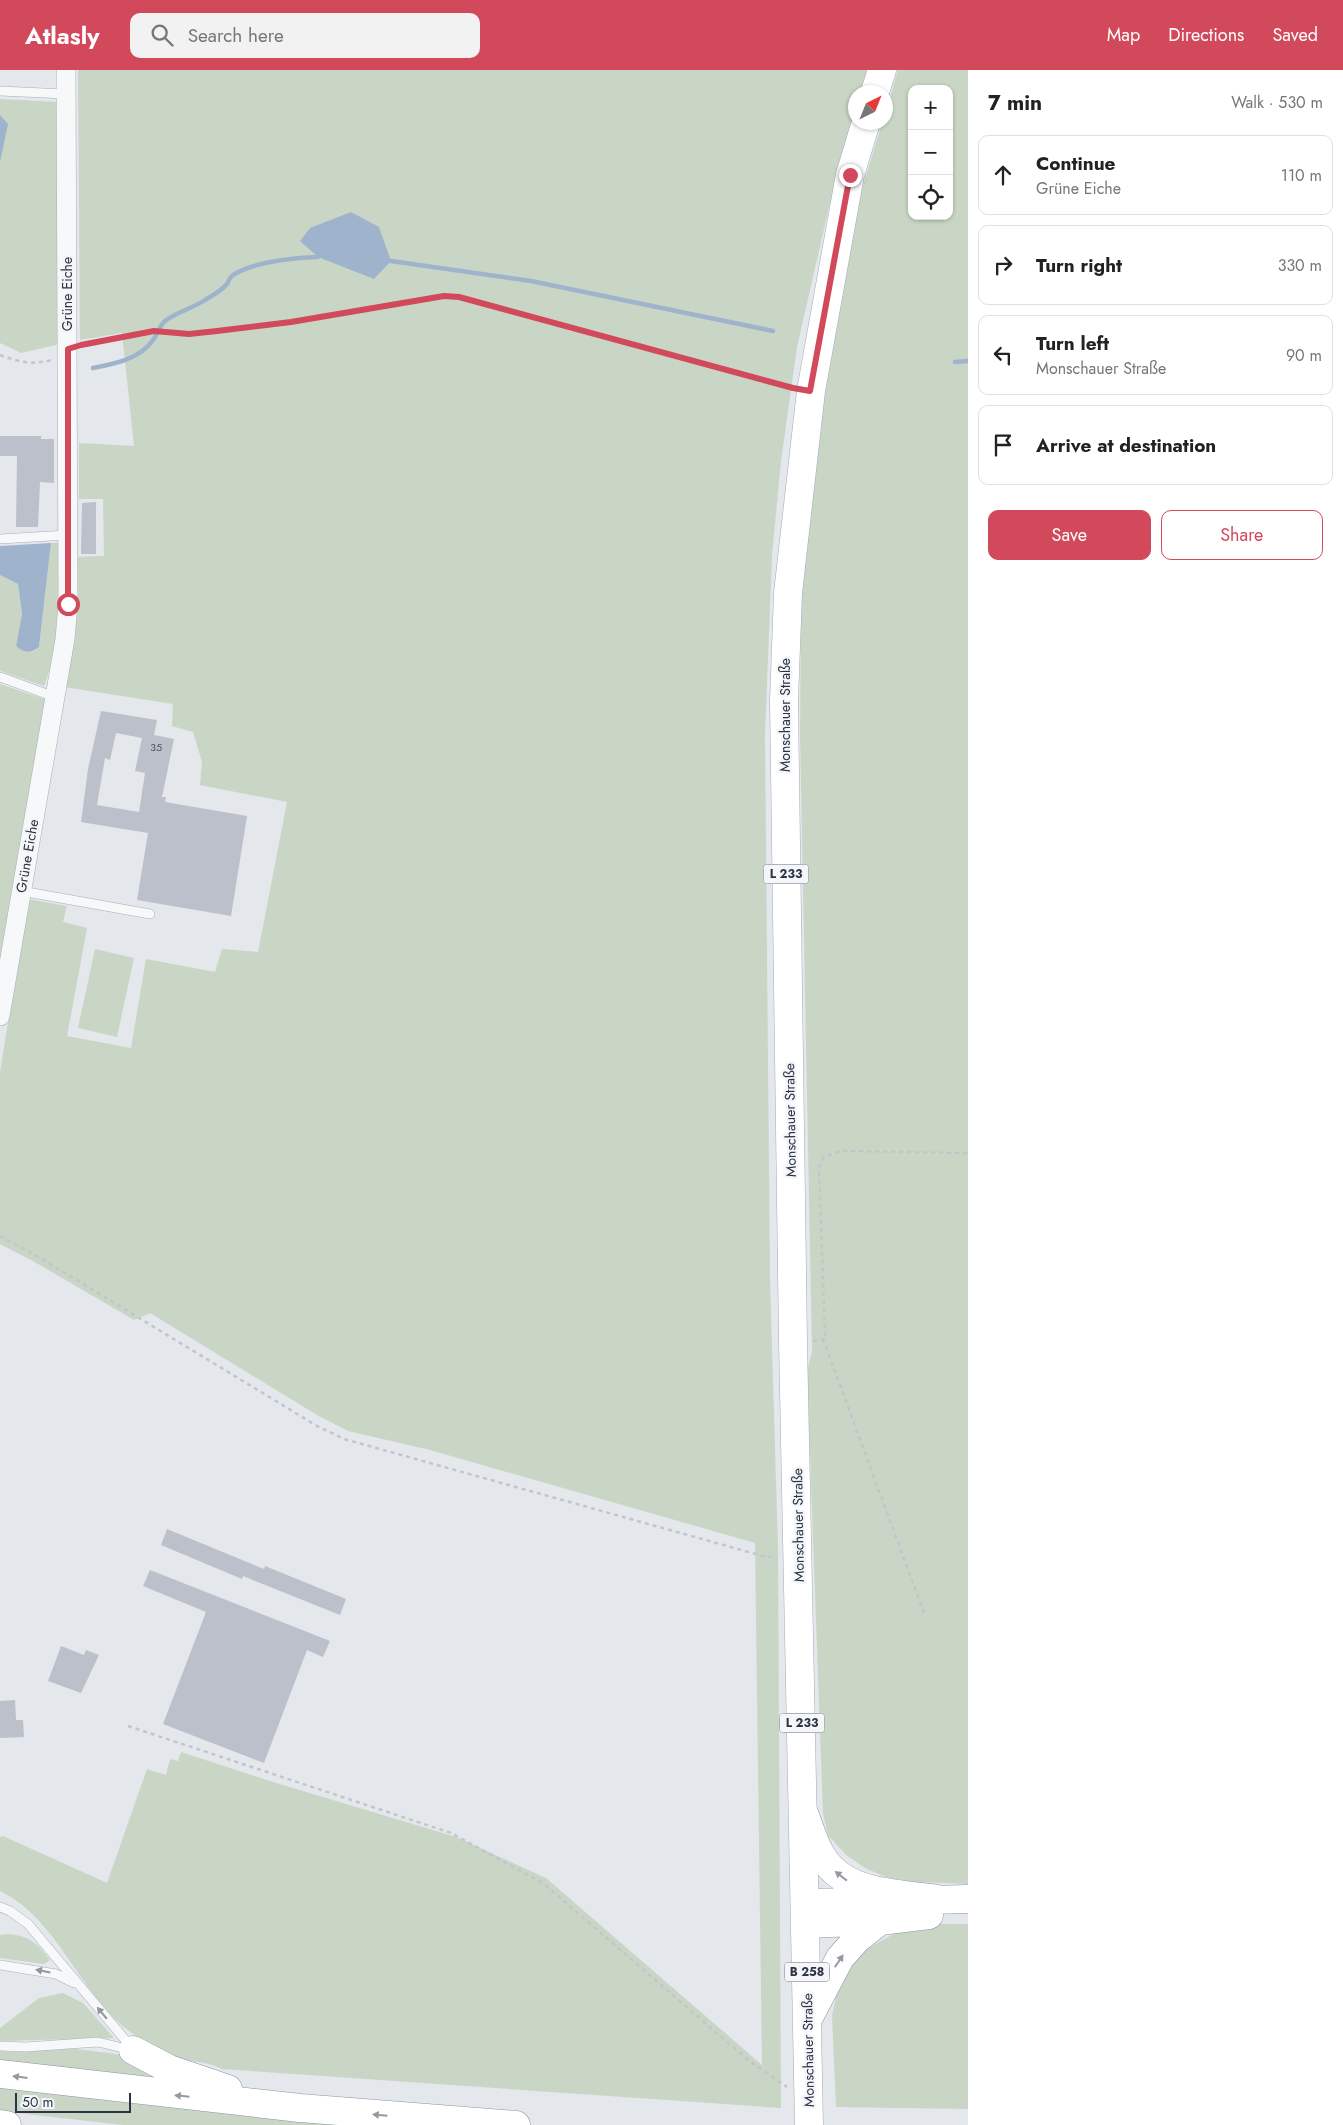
<!DOCTYPE html>
<meta charset="utf-8">
<style>
:root{--surface:#fff;--page:#f2f2f2;--text:#222;--muted:#767676;--line:#e0e0e0;--accent:#d1495b}
body{margin:0;font-family:Jost,sans-serif;background:var(--page);color:var(--text)}
.controls{position:absolute;right:15px;top:15px;display:grid;overflow:hidden;border-radius:10px;box-shadow:0 1px 4px #0004}
.controls button{width:45px;height:45px;display:grid;place-items:center;padding:0;border:0;border-bottom:1px solid var(--line);background:var(--surface);color:var(--text);font:25px sans-serif}
.compass{position:absolute;left:848px;top:15px;width:45px;height:45px;border-radius:50%;background:var(--surface);box-shadow:0 1px 4px #0004;rotate:43deg}
.scale{position:absolute;left:15px;bottom:12px;width:116px;box-sizing:border-box;padding-left:5px;border:2px solid #2b3445;border-top:0;font-size:14px;line-height:18px;white-space:nowrap;color:#2b3445;-webkit-text-stroke:4px #f4f6f9;paint-order:stroke}
.stop{position:absolute;width:15px;height:15px;margin:-11px;border:4px solid #d1495b;border-radius:50%;background:#fff}
.stop.end{background:#d1495b;border-color:#fff;box-shadow:0 1px 5px #0008}
.list{margin:0;padding:0;list-style:none}
h2{display:flex;justify-content:space-between;align-items:center;height:65px;margin:0;padding:0 20px;font-size:21px}
h2 small{font-size:16px;font-weight:400;color:var(--muted)}
.list li{display:grid;grid-template-columns:32px 1fr auto;gap:15px;align-items:center;box-sizing:border-box;height:80px;margin:0 10px 10px;padding:0 10px;border:1px solid var(--line);border-radius:10px}
.list b{display:block;font-size:19px;white-space:nowrap}
.list p{margin:0;font-size:16px;white-space:nowrap;color:var(--muted)}
.list em{font-size:16px;font-style:normal;color:var(--muted)}
.actions{display:flex;gap:10px;padding:15px 20px}
.actions a{flex:1;padding:11px 0;border:1px solid var(--accent);border-radius:10px;text-align:center;font-size:18px;color:var(--accent)}
.actions .main{background:var(--accent);color:#fff}
.icon{flex:none;width:28px;height:28px;fill:none;stroke:currentColor;stroke-width:2;stroke-linecap:round;stroke-linejoin:round}
.map{position:relative;flex:none;width:968px;height:2055px;overflow:hidden}
header{display:flex;align-items:center;gap:30px;box-sizing:border-box;height:70px;padding:0 25px;background:var(--accent);color:#fff}
header strong{font-size:24px}
nav{display:flex;gap:28px;margin-inline-start:auto;font-size:18px}
.search{width:350px;height:45px;background:var(--page);display:flex;align-items:center;gap:12px;box-sizing:border-box;padding:0 18px;border-radius:10px;color:var(--muted);font-size:19px}
main{display:flex}
aside{flex:1;background:var(--surface)}
.map>svg:first-child{display:block}
.green{fill:#c9d6c5;fill-rule:evenodd}
.water{fill:#9fb4cc}
.lines{fill:none;stroke-linecap:round;stroke-linejoin:round}
.stream{stroke:#9fb4cc;stroke-width:4.5}
.building{fill:#bbc0ca;fill-rule:evenodd}
.service-casing{stroke:#a9aeb7;stroke-width:10}
.minor-casing{stroke:#a9aeb7;stroke-width:20}
.primary-casing{stroke:#a3abb8;stroke-width:29}
.motorway-casing{stroke:#8b94a3;stroke-width:29}
.path{stroke:#c2c5cb;stroke-width:2.5;stroke-dasharray:4 4;stroke-linecap:butt}
.service{stroke:#f7f8fa;stroke-width:9}
.minor{stroke:#f7f8fa;stroke-width:19}
.primary{stroke:#fff;stroke-width:28}
.motorway{stroke:#fff;stroke-width:28}
.oneway{fill:#959aa2}
.oneway2{fill:#9196a0}
.route{stroke:#d1495b;stroke-width:6}
.labels{text-anchor:middle;stroke-width:5;stroke-linejoin:round;paint-order:stroke}
.number-label{font-size:11px;fill:#4f5766}
.shield{fill:#f4f6f9;stroke:#676e7b;stroke-width:1}
.shield-label{font-size:12px;font-weight:bold;fill:#2b3445}
.street-label{font-size:14px;fill:#2b3445;stroke:#f4f6f9}
</style>
<header>
<strong>Atlasly</strong>
<div class="search"><svg class="icon" aria-label="search" viewBox="0 0 24 24"><circle cx="10" cy="10" r="6"/><path d="M15 15l6 6"/></svg>Search here</div>
<nav><a>Map</a><a>Directions</a><a>Saved</a></nav>
</header>
<main>
<div class="map">
<svg width="968" height="2055" viewBox="0 0 968 2055">
<rect width="100%" height="100%" fill="#e4e7ec"/>
<!-- green -->
<path class="green" d="M78,0H868L862,22H856L855,45L829,137L797,277L781,391L772,486L765,665L770,1208L778,1479L781,2038L222,1999C206,1990 187,1993 170,1986C156,1981 140,1969 128,1960C79,1923 57,1848 0,1821V1767L3,1766L107,1813L147,1699L166,1705L170,1689L178,1691L181,1682L273,1712L456,1767L546,1808L762,1995L755,1473L430,1380L348,1361L317,1345L150,1243L134,1250L33,1191L0,1174V1002L28,829L67,836L63,852L87,858L67,966L131,978L146,889L215,902L222,879L258,882L287,732L200,715L202,692L193,662L172,656L173,634L64,617L75,487L104,486L103,429H79V373L134,376L122,263L80,270Z
M898,0H968V1814L895,1811L865,1798L846,1785L828,1765L823,1744L807,1300L812,1282L800,664L801,526L818,374L834,257L855,142L882,53L886,52V42ZM912,19H949V146H912Z
M0,29L58,32L60,274L21,283L0,273Z
M51,473H63L55,584L44,616L0,601V505L18,514L22,544L16,576C25,582 31,585 39,577Z
M0,614L47,630L0,898Z
M95,879L134,888L117,967L78,958Z
M936,1854H968V2039L836,2037L832,1945L839,1914L862,1882L897,1862Z
M8,1864C30,1866 37,1873 50,1890L44,1894L0,1888V1865Z
M63,1923L83,1933L114,1968L0,1971V1958L39,1928Z
M68,1978L124,1985L159,2009L0,1991V1981L14,1982Z
M0,2015L394,2055H123L0,2041Z"/>
<!-- water -->
<path class="water" d="M0,45L8,54L0,92Z
M351,142L379,157L391,191L374,209L318,187L300,171L310,158Z
M51,473L39,577C31,584 24,583 16,576L22,544L18,514L0,505V476Z"/>
<g class="lines">
<!-- stream -->
<path class="stream" d="M391,191L531,211L773,261
M955,292L968,291
M93,298C114,294 140,289 153,270C158,264 159,256 165,251C175,243 193,238 205,230C212,226 222,220 227,214C229,211 229,208 233,205C256,191 291,188 318,187"/>
</g>
<!-- building -->
<path class="building" d="M0,366H41V369H54V413L40,412L38,457H16L17,386H0Z
M96,432V484H81L82,433Z
M101,641L157,650L154,665L174,669L162,727H166L165,732L247,746L231,846L137,830L148,763L81,752L88,699ZM116,663L142,668L135,701L145,703L139,742L97,735L105,688L110,690Z
M167,1459L264,1499L265,1496L346,1529L340,1545L243,1506L242,1509L161,1475Z
M150,1500L330,1571L323,1587L307,1580L264,1693L163,1654L206,1542L143,1516Z
M61,1576L84,1585L86,1580L99,1585L81,1623L48,1611Z
M15,1630L16,1650H23L24,1667L0,1668V1631Z"/>
<g class="lines">
<!-- service casing -->
<g class="service-casing">
<path id="service" d="M0,21L66,24
M0,469L68,465
M0,607L55,627
M21,821L150,844
M0,1837L10,1841L28,1854L132,1978
M0,1895L56,1904L74,1913
M0,1976L26,1977L98,1972L131,1980"/>
</g>
<!-- minor casing -->
<g class="minor-casing">
<path id="minor" d="M0,946L65,569L68,534L66,0"/>
</g>
<!-- primary casing -->
<g class="primary-casing">
<path id="primary" d="M875,22L882,0
M809,2055L793,1272L784,631L788,523L811,321L850,105L866,52"/>
</g>
<!-- motorway casing -->
<g class="motorway-casing">
<path id="motorway" d="M804,1743C809,1756 813,1770 820,1783C842,1825 897,1823 938,1829
M806,1833L968,1829
M806,1854L880,1851L929,1845
M808,1949L840,1888L857,1869L880,1851
M133,1980L169,1999L228,2019
M0,2004L300,2038L516,2055
M0,2054L7,2055"/>
</g>
<!-- path -->
<path class="path" d="M83,274L154,261L189,263L291,252L444,226L459,227L791,318
M0,285C18,292 33,295 52,290
M0,1166L37,1186L317,1356L344,1369L763,1486L777,1487
M813,1271L823,1269
M924,1543L823,1269L825,1265L819,1097L824,1087L840,1081L968,1083
M128,1656L451,1763L543,1813L748,1990L787,2017"/>
<!-- service -->
<use href="#service" class="service"/>
<!-- minor -->
<use href="#minor" class="minor"/>
<!-- primary -->
<use href="#primary" class="primary"/>
<!-- motorway -->
<use href="#motorway" class="motorway"/>
</g>
<!-- one-way arrows -->
<defs><path id="oneway-solid" d="M-6-.8H1V-3.2L6.5 0L1 3.2V.8H-6Z" transform="scale(1.25)"/></defs>
<g class="oneway">
<use href="#oneway-solid" transform="translate(841 1806) rotate(-142)"/>
<use href="#oneway-solid" transform="translate(839 1891) rotate(-56)"/>
<use href="#oneway-solid" transform="translate(20 2007) rotate(-173)"/>
<use href="#oneway-solid" transform="translate(182 2026) rotate(-174)"/>
<use href="#oneway-solid" transform="translate(380 2045) rotate(-175)"/>
</g>
<g class="oneway2">
<use href="#oneway-solid" transform="translate(43 1901) rotate(-169)"/>
<use href="#oneway-solid" transform="translate(102 1943) rotate(-130)"/>
</g>
<g class="lines">
<!-- route -->
<path class="route" d="M68,534V279L81,275L154,261L189,264L217,261L291,252L444,226L459,227L793,318L810,321L850,105"/>
</g>
<g class="labels">
<!-- number labels -->
<g class="number-label">
<text x="156" y="681">35</text>
</g>
<!-- shield labels -->
<g class="shield">
<rect x="763.5" y="794.5" width="45" height="19" rx="4"/>
<rect x="779.5" y="1643.5" width="45" height="19" rx="4"/>
<rect x="784.5" y="1892.5" width="45" height="19" rx="4"/>
</g>
<g class="shield-label">
<text x="786" y="808">L 233</text>
<text x="802" y="1657">L 233</text>
<text x="807" y="1906">B 258</text>
</g>
<!-- street labels -->
<g class="street-label">
<text transform="translate(67 224) rotate(-90)" y="5">Grüne Eiche</text>
<text transform="translate(785 645) rotate(-90)" y="5">Monschauer Straße</text>
<text transform="translate(27 786) rotate(-80)" y="5">Grüne Eiche</text>
<text transform="translate(790 1050) rotate(-91)" y="5">Monschauer Straße</text>
<text transform="translate(798 1455) rotate(-91)" y="5">Monschauer Straße</text>
<text transform="translate(808 1980) rotate(-91)" y="5">Monschauer Straße</text>
</g>
</g>
</svg>
<div class="controls">
<button>+</button>
<button>−</button>
<button><svg class="icon" aria-label="locate" viewBox="0 0 24 24"><circle cx="12" cy="12" r="6"/><path d="M12 2v4M12 18v4M2 12h4M18 12h4"/></svg></button>
</div>
<svg class="compass" viewBox="-18 -18 36 36"><path d="M0-13l5 13h-10z" fill="#e53935"/><path d="M0 13l5-13h-10z" fill="#767676"/></svg>
<div class="scale">50 m</div>
<div class="stop" style="left:68px;top:534px"></div>
<div class="stop end" style="left:850px;top:105px"></div>
</div>
<aside>
<h2>7 min<small>Walk · 530 m</small></h2>
<ul class="list">
<li><svg class="icon" aria-label="ahead" viewBox="0 0 24 24"><path d="M12 20V5M6 11l6-6 6 6"/></svg><div><b>Continue</b><p>Grüne Eiche</p></div><em>110 m</em></li>
<li><svg class="icon" aria-label="right" viewBox="0 0 24 24"><path d="M7 20v-9h11M14 6l5 5-5 5"/></svg><div><b>Turn right</b></div><em>330 m</em></li>
<li><svg class="icon" aria-label="left" viewBox="0 0 24 24"><path d="M17 20v-9H6M10 6l-5 5 5 5"/></svg><div><b>Turn left</b><p>Monschauer Straße</p></div><em>90 m</em></li>
<li><svg class="icon" aria-label="arrive" viewBox="0 0 24 24"><path d="M6 21V4h12l-3 4 3 4H6"/></svg><div><b>Arrive at destination</b></div></li>
</ul>
<div class="actions"><a class="main">Save</a><a>Share</a></div>
</aside>
</main>
